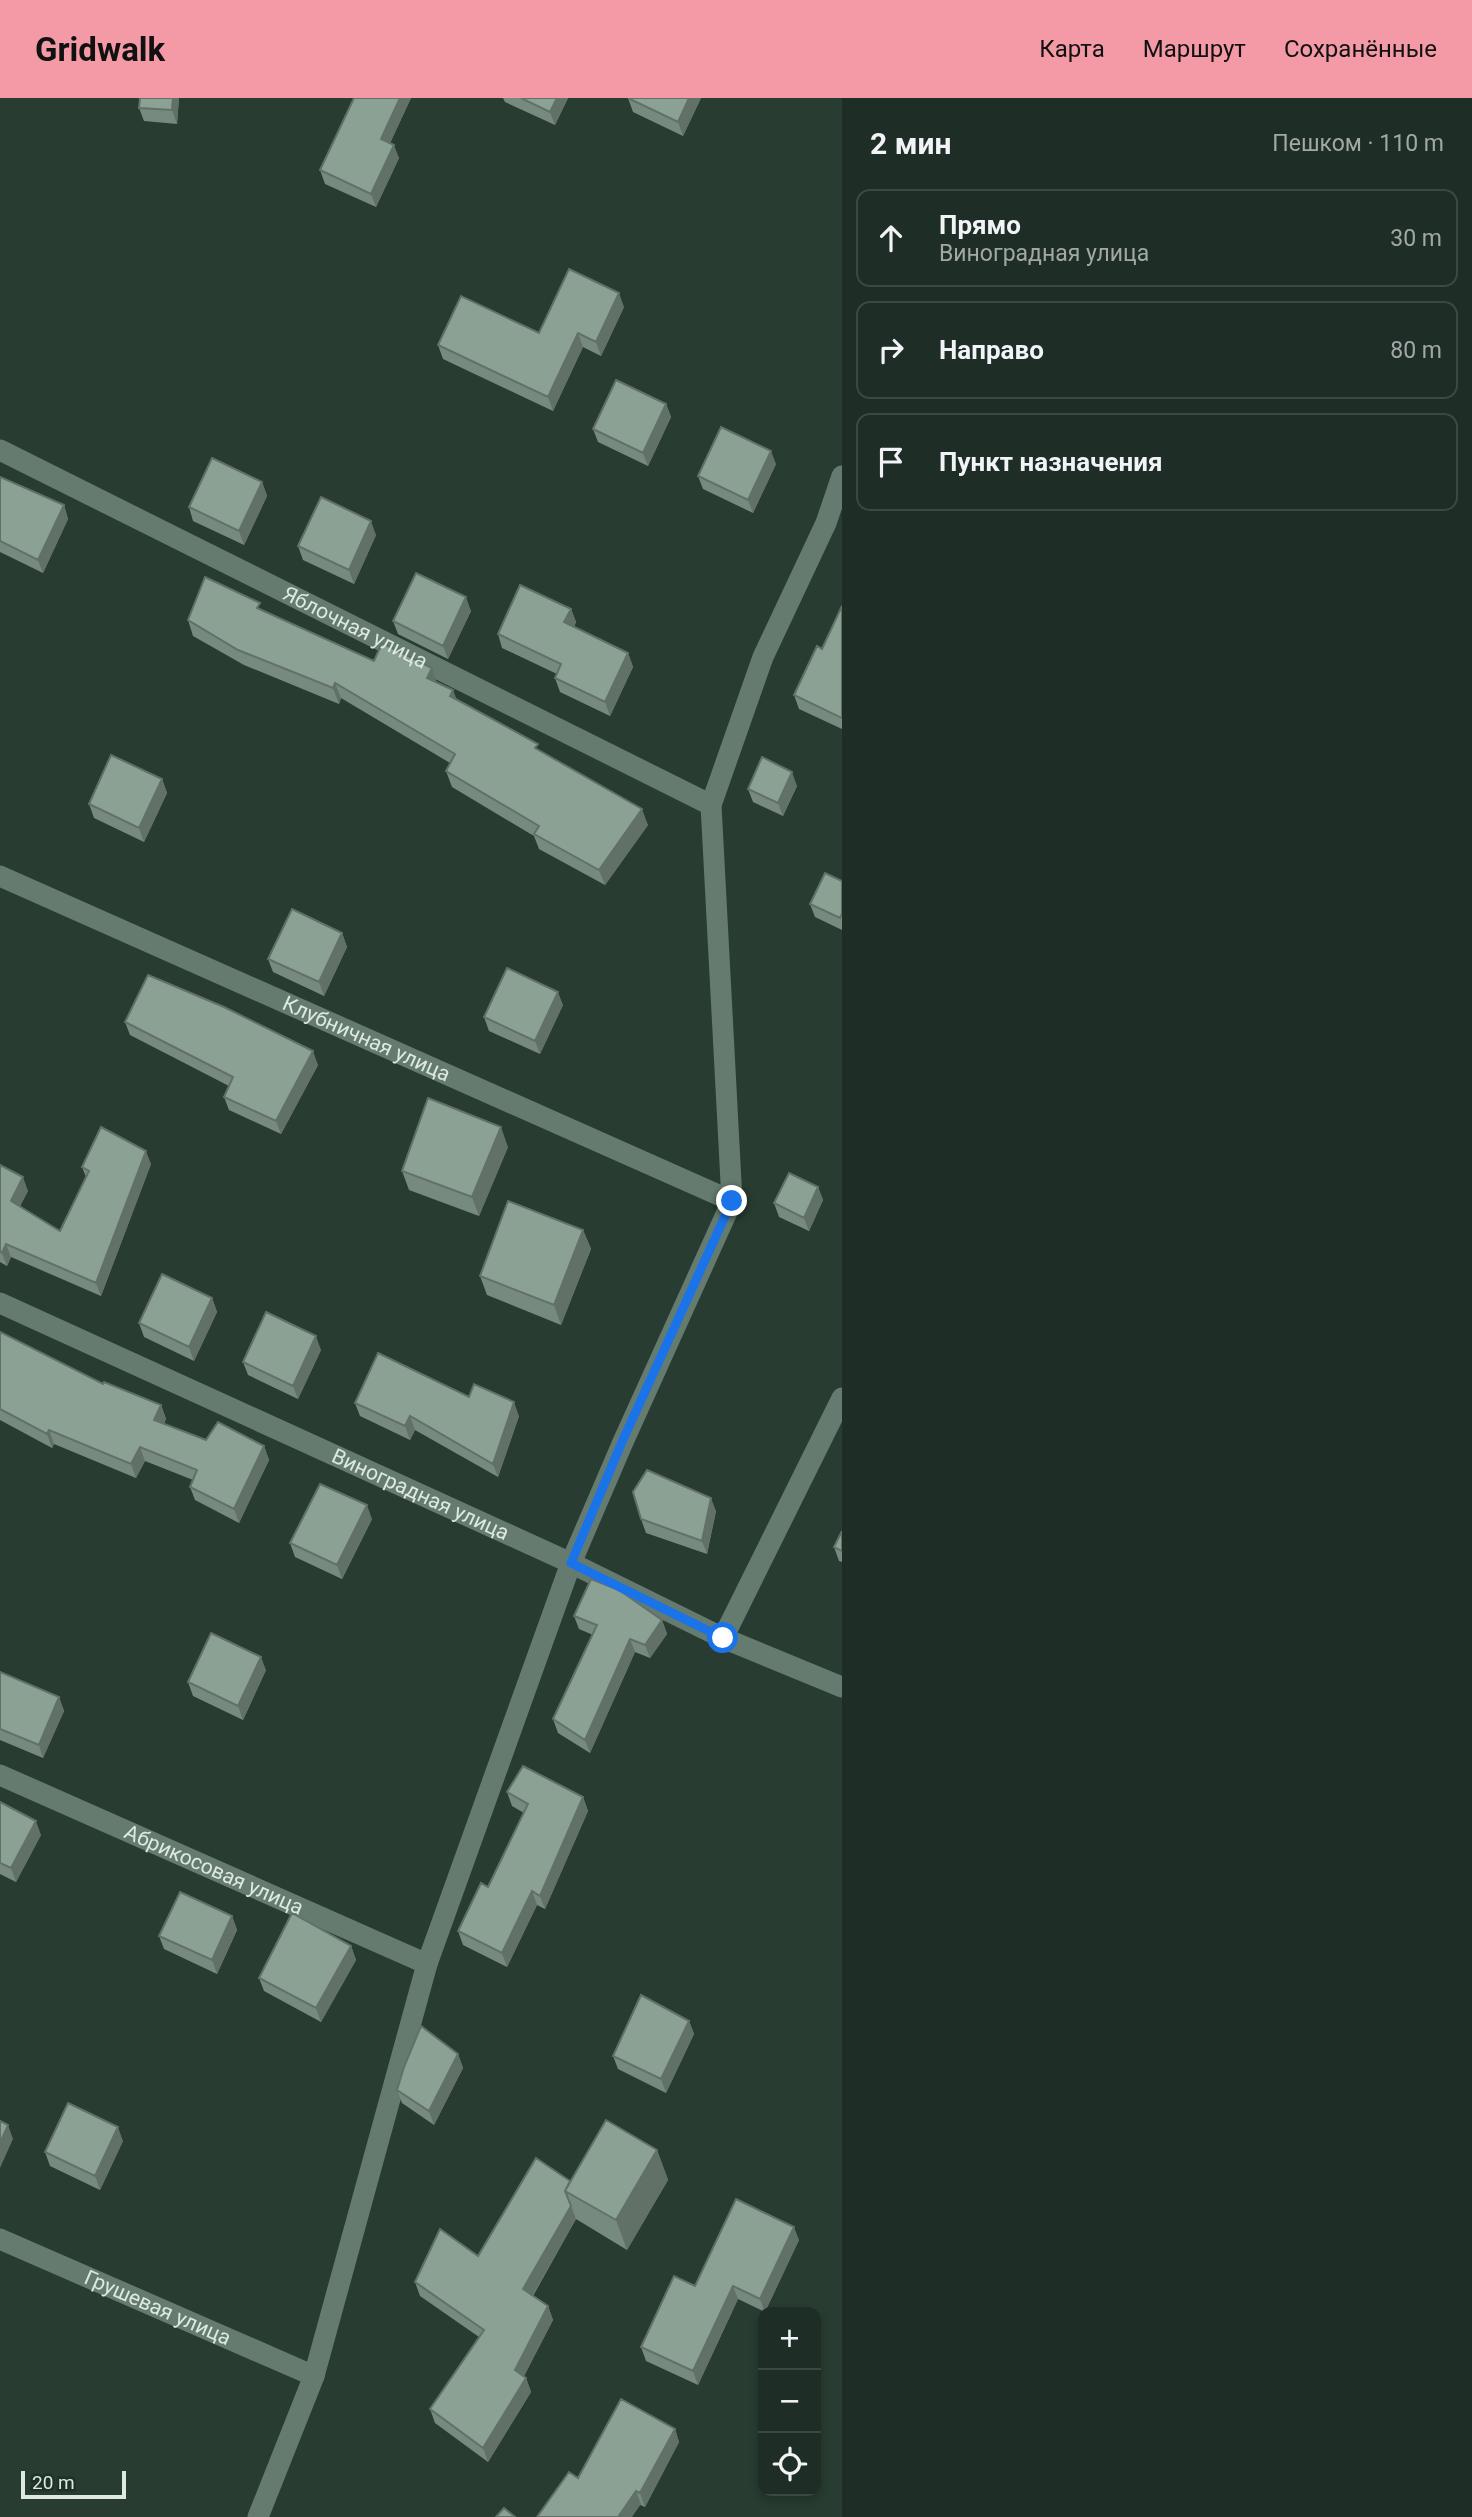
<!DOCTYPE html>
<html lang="ru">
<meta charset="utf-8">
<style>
:root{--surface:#1e2d25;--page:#26352d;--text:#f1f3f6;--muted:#a1a8a7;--line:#3c4942;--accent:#f49aa6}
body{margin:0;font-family:Roboto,sans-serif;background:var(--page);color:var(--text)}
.controls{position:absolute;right:21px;bottom:21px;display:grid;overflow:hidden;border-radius:14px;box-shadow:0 4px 10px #0003}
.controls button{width:63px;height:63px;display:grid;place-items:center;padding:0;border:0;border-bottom:2px solid var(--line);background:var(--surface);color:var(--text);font:35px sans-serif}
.scale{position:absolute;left:21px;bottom:18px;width:105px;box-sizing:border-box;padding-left:7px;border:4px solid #dde9e2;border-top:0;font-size:19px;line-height:24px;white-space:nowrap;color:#dde9e2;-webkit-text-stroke:5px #1e3227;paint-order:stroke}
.stop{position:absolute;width:21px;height:21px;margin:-16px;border:5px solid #1a73e8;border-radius:50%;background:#fff}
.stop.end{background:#1a73e8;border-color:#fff;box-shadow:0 2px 7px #0008}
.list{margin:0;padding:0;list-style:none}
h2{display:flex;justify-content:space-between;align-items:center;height:91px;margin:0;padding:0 28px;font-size:30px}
h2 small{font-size:23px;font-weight:400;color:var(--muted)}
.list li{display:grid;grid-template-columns:46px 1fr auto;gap:21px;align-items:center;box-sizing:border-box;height:98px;margin:0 14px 14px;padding:0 14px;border:2px solid var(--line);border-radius:14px}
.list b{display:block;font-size:26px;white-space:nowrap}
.list p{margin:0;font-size:23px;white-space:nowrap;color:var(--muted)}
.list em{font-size:23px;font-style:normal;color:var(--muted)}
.icon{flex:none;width:38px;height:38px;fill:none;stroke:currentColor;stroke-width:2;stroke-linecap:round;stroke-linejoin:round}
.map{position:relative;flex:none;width:842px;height:2419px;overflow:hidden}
header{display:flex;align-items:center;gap:42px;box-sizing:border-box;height:98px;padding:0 35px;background:var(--accent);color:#111}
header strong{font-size:33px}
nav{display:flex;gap:38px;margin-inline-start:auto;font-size:24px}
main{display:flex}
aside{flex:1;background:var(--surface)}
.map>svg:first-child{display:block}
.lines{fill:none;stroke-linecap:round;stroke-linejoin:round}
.street{stroke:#657b6f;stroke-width:21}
.wall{fill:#778a7f}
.shaded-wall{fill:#617168}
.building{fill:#8aa194;stroke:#617168;stroke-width:2}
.route{stroke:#1a73e8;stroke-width:9}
.labels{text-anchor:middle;stroke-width:7;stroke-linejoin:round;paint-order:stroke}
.street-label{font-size:21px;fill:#dde9e2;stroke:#1e3227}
</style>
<header>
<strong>Gridwalk</strong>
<nav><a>Карта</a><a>Маршрут</a><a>Сохранённые</a></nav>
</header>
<main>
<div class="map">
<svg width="842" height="2419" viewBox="0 0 842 2419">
<rect width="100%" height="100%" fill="#283c31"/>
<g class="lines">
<!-- street -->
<g class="street">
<path id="s1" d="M0,352L711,707"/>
<path id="s2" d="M0,778L732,1103"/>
<path id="s3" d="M0,1205L571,1465L723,1540L842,1589"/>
<path d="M723,1540L842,1300"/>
<path id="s4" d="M0,1677L427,1866"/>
<path id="s5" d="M0,2141L314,2278"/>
<path d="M258,2419L314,2278L427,1866L571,1465L623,1344L732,1103L711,707L763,559L826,425L842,378"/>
</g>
</g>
<!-- wall -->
<path class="wall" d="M179,0L177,26L144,23L139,10Z
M354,0H411L390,45L399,60L376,109L325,86L320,72Z
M503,0H568L555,27L505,4Z
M628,0H701L683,38L633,14Z
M624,209L601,258L583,249L553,313L443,261L438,247L539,235Z
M666,306L671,319L648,368L598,344L593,331Z
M776,366L753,415L703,391L698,378Z
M0,379L64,407L68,421L43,475L0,454Z
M262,384L267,398L244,447L193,423L189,409Z
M376,437L354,486L303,462L298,448Z
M842,508V631L799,611L794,597L822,551Z
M571,511L576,524L574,529L628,555L633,569L610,618L560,594L555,580L557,576L502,550L498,536Z
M262,513L374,563L437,584L457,602L540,653L648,727L605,787L539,751L534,738L452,689L446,673L450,665L341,600L339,606L244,567L193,538L188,522Z
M471,513L448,561L398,536L393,523Z
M162,681L167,695L144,744L94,720L89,706Z
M797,688L783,718L753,704L748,691Z
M842,783V832L815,819L810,806Z
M342,835L347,849L324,898L273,874L268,861Z
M563,907L540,956L489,933L484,919Z
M125,924L318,967L281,1036L229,1012L224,999L229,988L130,937Z
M508,1049L479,1118L409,1092L402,1073Z
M151,1066L101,1198L11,1159L7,1168L0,1164V1067L28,1093L20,1108L60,1133L86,1079L82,1069Z
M818,1089L823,1102L809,1133L779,1119L774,1105Z
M583,1132L591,1151L561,1227L487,1197L480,1178Z
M212,1200L217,1214L194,1263L144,1239L139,1225Z
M0,1234L103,1286L161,1307L166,1321L164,1326L206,1342L264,1348L269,1362L239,1425L195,1402L190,1389L193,1382L145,1363L136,1380L54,1346L52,1350L0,1322Z
M321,1252L298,1301L248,1277L243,1264Z
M469,1299L519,1318L498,1379L415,1332L410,1342L360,1318L355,1305Z
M716,1413L707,1456L646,1435L641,1421Z
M372,1421L342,1481L295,1459L290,1445Z
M842,1433V1464L839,1463L834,1449Z
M574,1518L662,1522L667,1536L650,1560L635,1554L590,1655L558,1635L553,1621L593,1537L579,1531Z
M266,1572L243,1622L193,1598L188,1584Z
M0,1574L59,1599L64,1613L43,1660L0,1642Z
M507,1694L583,1699L588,1713L545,1811L537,1807L507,1869L463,1847L458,1833L488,1789L524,1715L512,1708Z
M0,1704L41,1737L16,1784L0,1776Z
M232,1818L237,1832L217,1876L164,1851L159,1838Z
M351,1848L356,1862L321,1924L264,1893L259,1880Z
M689,1923L694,1936L666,1995L618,1971L613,1958Z
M458,1956L463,1970L434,2027L402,2005L397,1992Z
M123,2043L100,2092L50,2068L45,2054Z
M657,2052L668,2082L627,2152L576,2121L533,2198L548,2208L553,2222L524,2278L526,2280L531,2294L488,2364L435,2325L430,2311L479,2239L420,2198L415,2184L478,2158L570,2083Z
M799,2142L765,2214L738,2201L698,2287L646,2263L641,2249L695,2188Z
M675,2331L679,2344L645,2409L578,2380Z"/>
<!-- shaded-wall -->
<path class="shaded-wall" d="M173,0H179L177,26L172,12Z
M400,0H411L386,54L381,41Z
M557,0H568L555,27L550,14Z
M689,0H701L683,38L678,24Z
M394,47L399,60L376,109L371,96Z
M619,195L624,209L601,258L596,244Z
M578,235L583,249L553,313L548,299Z
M666,306L671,319L648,368L643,355Z
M771,353L776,366L753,415L748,402Z
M262,384L267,398L244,447L239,433Z
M64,407L68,421L43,475L38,462Z
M371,423L376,437L354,486L349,472Z
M466,499L471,513L448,561L443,548Z
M571,511L576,524L569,538L564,524Z
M628,555L633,569L610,618L605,604Z
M432,570L437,585L427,580Z
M335,585L341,600L339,606L333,590Z
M453,592L459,607L450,598Z
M792,674L797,688L783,718L778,705Z
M162,681L167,695L144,744L139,730Z
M642,711L648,727L605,787L599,772Z
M342,835L347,849L324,898L319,884Z
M558,894L563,907L540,956L535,943Z
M313,953L318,967L281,1036L276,1023Z
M501,1029L508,1049L479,1118L472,1099Z
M146,1053L151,1066L101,1198L96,1185Z
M23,1079L28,1093L16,1116L11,1103Z
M818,1089L823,1102L809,1133L804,1120Z
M583,1132L591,1151L561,1227L554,1207Z
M6,1146L11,1159L7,1168L2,1155Z
M212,1200L217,1214L194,1263L189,1249Z
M316,1238L321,1252L298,1301L293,1288Z
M514,1304L519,1318L498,1379L493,1366Z
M161,1307L166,1321L159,1336L154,1322Z
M410,1318L415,1332L410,1342L405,1328Z
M49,1332L54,1346L52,1350L47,1336Z
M264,1348L269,1362L239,1425L234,1411Z
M140,1349L145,1363L136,1380L131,1366Z
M711,1400L716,1413L707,1456L702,1443Z
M367,1407L372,1421L342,1481L337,1467Z
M662,1522L667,1536L650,1560L645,1547Z
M630,1541L635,1554L590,1655L585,1642Z
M261,1559L266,1572L243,1622L238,1608Z
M59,1599L64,1613L43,1660L39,1647Z
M583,1699L588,1713L545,1811L540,1798Z
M36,1723L41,1737L16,1784L11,1770Z
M532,1793L537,1807L507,1869L502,1855Z
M232,1818L237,1832L217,1876L212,1862Z
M351,1848L356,1862L321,1924L316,1910Z
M689,1923L694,1936L666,1995L661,1981Z
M458,1956L463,1970L434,2027L429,2013Z
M8,2027L13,2041L0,2070V2045Z
M118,2029L123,2043L100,2092L95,2078Z
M657,2052L668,2082L627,2152L616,2122Z
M571,2108L576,2121L528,2205L523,2191Z
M794,2129L799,2142L765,2214L760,2201Z
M733,2188L738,2201L698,2287L693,2273Z
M548,2208L553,2222L520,2286L515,2272Z
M526,2280L531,2294L488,2364L483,2350Z
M675,2331L679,2344L645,2409L640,2395Z
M636,2393L641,2406L632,2419H618Z"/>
<!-- building -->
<path class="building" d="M140,0H173L172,12L139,10Z
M354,0H400L381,41L394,47L371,96L320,72Z
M521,0H557L550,14Z
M628,0H689L678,24Z
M569,171L619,195L596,244L578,235L548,299L438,247L461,198L539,235Z
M616,282L666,306L643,355L593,331Z
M721,329L771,353L748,402L698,378Z
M212,360L262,384L239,433L189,409Z
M0,379L64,407L38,462L0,443Z
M321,399L371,423L349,472L298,448Z
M416,475L466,499L443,548L393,523Z
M205,479L260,505L257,510L374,563L382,545L432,570L427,580L453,592L450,598L538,646L535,650L642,711L599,772L534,736L539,728L446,673L455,656L335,585L333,590L238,552L188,522Z
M520,487L571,511L564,524L628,555L605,604L555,580L561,566L498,536Z
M842,508V620L794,597L817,548L822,551Z
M111,657L162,681L139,730L89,706Z
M762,659L792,674L778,705L748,691Z
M825,775L842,783V815L840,820L810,806Z
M292,811L342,835L319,884L268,861Z
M507,870L558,894L535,943L484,919Z
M148,877L224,909L313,953L276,1023L224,999L233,979L125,924Z
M428,1000L501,1029L472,1099L402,1073Z
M101,1029L146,1053L96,1185L6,1146L2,1155L0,1153V1067L23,1079L11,1103L60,1133L89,1073L82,1069Z
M789,1075L818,1089L804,1120L774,1105Z
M508,1103L583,1132L554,1207L480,1178Z
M162,1176L212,1200L189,1249L139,1225Z
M266,1214L316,1238L293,1288L243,1264Z
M0,1234L103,1286L104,1284L161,1307L154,1322L206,1342L218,1324L264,1348L234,1411L190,1389L197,1372L140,1349L131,1366L49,1332L47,1336L0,1311Z
M378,1255L469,1299L474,1286L514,1304L493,1366L410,1318L405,1328L355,1305Z
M647,1372L711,1400L702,1443L641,1421L633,1394Z
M320,1386L367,1407L337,1467L290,1445Z
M842,1433V1453L834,1449Z
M591,1481L619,1492L662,1522L645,1547L630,1541L585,1642L553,1621L597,1527L574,1518Z
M211,1535L261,1559L238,1608L188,1584Z
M0,1574L59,1599L39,1647L0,1631Z
M523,1668L583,1699L540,1798L532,1793L502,1855L458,1833L481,1785L488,1789L528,1706L507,1694Z
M0,1704L36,1723L11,1770L0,1765Z
M180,1794L232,1818L212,1862L159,1838Z
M292,1815L351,1848L316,1910L259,1880Z
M641,1897L689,1923L661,1981L613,1958Z
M421,1928L458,1956L429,2013L397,1992L404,1969Z
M68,2005L118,2029L95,2078L45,2054Z
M606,2022L657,2052L616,2122L565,2093Z
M0,2023L8,2027L0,2045Z
M536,2060L570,2083L565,2093L571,2108L523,2191L548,2208L515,2272L526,2280L483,2350L430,2311L484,2232L415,2184L440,2131L478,2158Z
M736,2101L794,2129L760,2201L733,2188L693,2273L641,2249L674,2178L695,2188Z
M621,2301L675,2331L640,2395L636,2393L618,2419H537L569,2374L578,2380Z
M504,2410L515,2419H496Z"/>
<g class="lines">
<!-- route -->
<path class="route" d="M723,1540L571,1465L622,1344L732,1103"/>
</g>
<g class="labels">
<!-- street labels -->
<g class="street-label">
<text dy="7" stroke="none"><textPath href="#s1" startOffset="397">Яблочная улица</textPath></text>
<text dy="7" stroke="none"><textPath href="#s2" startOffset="401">Клубничная улица</textPath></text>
<text dy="7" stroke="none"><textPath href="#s3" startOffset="462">Виноградная улица</textPath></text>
<text dy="7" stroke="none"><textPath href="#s4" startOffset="234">Абрикосовая улица</textPath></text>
<text dy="7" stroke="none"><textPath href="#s5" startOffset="172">Грушевая улица</textPath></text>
</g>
</g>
</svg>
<div class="controls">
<button>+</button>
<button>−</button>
<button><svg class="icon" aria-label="locate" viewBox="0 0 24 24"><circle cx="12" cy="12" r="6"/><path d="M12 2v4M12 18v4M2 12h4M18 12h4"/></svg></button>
</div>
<div class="scale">20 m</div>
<div class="stop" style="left:723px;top:1540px"></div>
<div class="stop end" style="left:732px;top:1103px"></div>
</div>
<aside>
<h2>2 мин<small>Пешком · 110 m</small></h2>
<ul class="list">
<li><svg class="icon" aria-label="ahead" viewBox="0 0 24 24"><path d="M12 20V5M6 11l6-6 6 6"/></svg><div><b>Прямо</b><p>Виноградная улица</p></div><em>30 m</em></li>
<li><svg class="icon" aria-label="right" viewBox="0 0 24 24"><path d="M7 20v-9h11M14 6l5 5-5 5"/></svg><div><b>Направо</b></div><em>80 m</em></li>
<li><svg class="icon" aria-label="arrive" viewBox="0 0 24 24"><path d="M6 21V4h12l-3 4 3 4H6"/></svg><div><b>Пункт назначения</b></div></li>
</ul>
</aside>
</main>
